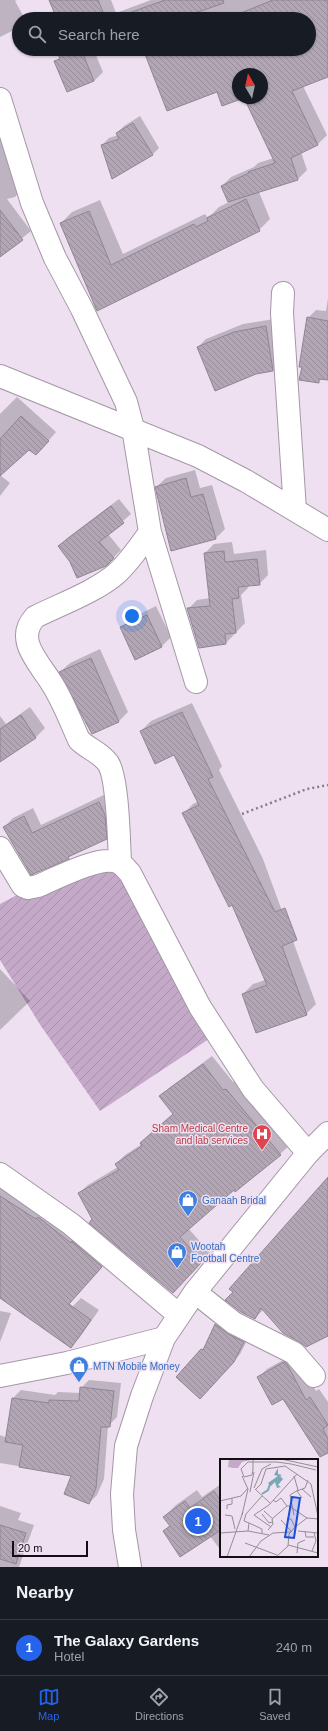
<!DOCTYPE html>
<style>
:root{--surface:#171b24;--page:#242831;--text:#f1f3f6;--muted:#9ea1a6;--line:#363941;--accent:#2563eb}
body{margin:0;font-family:Arial,sans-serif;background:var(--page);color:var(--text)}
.compass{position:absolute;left:232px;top:68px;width:36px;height:36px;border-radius:50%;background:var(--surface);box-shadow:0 1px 3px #0004;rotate:351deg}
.scale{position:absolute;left:12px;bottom:10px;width:76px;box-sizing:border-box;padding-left:4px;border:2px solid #130e14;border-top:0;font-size:11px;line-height:14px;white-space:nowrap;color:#130e14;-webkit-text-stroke:3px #eee0f0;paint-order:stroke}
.you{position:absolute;left:132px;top:616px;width:14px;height:14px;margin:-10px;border:3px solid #fff;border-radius:50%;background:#1a73e8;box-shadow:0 0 0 6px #1a73e833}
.badge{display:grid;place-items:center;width:26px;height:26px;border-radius:50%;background:var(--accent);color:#fff;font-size:13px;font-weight:700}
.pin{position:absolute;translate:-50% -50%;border:2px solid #fff;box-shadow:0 1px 4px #0006}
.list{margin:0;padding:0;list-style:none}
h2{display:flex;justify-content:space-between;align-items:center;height:52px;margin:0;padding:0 16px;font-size:17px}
h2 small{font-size:13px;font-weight:400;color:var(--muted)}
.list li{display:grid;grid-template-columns:26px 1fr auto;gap:12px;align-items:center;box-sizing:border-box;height:56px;padding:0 16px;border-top:1px solid var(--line)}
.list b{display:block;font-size:15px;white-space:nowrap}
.list p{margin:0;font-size:13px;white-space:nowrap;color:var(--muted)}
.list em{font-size:13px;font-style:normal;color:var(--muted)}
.icon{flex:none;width:22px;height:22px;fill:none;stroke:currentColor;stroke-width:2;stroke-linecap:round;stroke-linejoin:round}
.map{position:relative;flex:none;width:328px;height:1567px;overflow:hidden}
.search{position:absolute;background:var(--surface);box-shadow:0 1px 3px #0004;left:12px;right:12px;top:12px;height:44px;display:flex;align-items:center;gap:10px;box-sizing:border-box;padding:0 14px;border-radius:22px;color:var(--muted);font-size:15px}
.sheet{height:108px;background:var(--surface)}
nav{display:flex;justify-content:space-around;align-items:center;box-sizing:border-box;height:56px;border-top:1px solid var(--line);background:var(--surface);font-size:11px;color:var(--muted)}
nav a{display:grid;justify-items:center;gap:2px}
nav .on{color:var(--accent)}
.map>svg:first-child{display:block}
.garden{fill:url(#garden-furrows)}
.shadow{fill:#0003}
.building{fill:url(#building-back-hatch);stroke:#918493}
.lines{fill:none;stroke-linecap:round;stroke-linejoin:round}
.street-casing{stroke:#a497a6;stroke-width:24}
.secondary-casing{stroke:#a497a6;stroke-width:24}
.path{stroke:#867d88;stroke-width:2.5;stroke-dasharray:2 3;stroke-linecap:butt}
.street{stroke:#fff;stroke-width:22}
.secondary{stroke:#fff;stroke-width:22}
.labels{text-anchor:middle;stroke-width:3;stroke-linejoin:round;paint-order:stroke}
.health-label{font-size:10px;fill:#be3a42;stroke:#eee0f0;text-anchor:end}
.shop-label{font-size:10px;fill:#366cbe;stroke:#eee0f0;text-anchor:start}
.inset-river{fill:none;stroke:#77a9b5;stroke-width:2}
.inset-road{fill:none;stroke:#968c98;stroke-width:1}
.view{fill:#1d4ed8;fill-opacity:0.15;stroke:#1d4ed8;stroke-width:2}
.inset-edge{fill:none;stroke:#130e14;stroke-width:2}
</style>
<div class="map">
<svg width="328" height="1567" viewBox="0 0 328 1567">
<defs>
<pattern id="garden-furrows" width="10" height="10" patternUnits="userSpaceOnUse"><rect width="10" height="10" fill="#c4a9c9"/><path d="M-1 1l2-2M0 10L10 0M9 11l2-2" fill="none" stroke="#a890ac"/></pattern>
<pattern id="building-back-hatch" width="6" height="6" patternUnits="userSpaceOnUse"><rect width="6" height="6" fill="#b2a5b4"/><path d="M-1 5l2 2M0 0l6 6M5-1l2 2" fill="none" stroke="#988d9a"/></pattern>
</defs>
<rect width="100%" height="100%" fill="#eee0f0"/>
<!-- garden -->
<path class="garden" d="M111,868L125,877L212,1037L100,1111L41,1026L0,960V904L21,893Z"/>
<!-- shadow -->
<path class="shadow" d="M0,0H17L15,1L25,19H19V26L16,29L0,37Z
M70,0H111L116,13L151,0H328V76L303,86L327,135L318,144L301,152L307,170L298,179L259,192L270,219L259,230L97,309L61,223L72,212L100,200L123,254L205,214L207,217L212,214L219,207L229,202L222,186L231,177L254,167L258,163L274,158L245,98H262V74H238V98H241L223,105L218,91L144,49H309V19H58Z
M57,49H104L95,53L103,72L94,81L67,91L55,62L60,57Z
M140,116L159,148L152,155L102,145L109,138L118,135L117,133L124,126Z
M0,132L23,188L15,197L7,199L31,231L0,256Z
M328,298V379L323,378L318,382L303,365L308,318L316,310L326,311Z
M274,319L281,362L273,370L198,347L206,339L243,324Z
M17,397L56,432L44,446L29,448L0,475V414Z
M195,470L200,488L212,485L225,529L216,538L156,487L166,478Z
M0,475L10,483L0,496Z
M119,499L131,514L108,534L121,550L113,558L71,561L60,546L67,538Z
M232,542L234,554L266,550L268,575L259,584L247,585L248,588L241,595L245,623L226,643L188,609L197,600L210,598L205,553L214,544Z
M156,606L171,637L162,646L136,658L121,628L130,619Z
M100,649L128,712L119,721L92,733L73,694L60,672L70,663Z
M192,703L222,766L219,770L263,859L316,1004L306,1014L243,994L253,984L265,980L232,904L183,814L193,804L199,801L175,754L141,731L151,721Z
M30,707L45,728L36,737L0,761V716L6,724Z
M108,793L115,829L106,838L72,854L68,858L4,827L13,818L33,808L41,825Z
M0,969L30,1001L0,1030Z
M212,1056L233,1082L235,1081L289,1146L280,1154L236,1190L234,1189L188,1228L210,1253L181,1283L93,1219L79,1193L88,1185L118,1167L116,1164L125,1155L142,1144L141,1143L150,1135L174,1114L161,1097L169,1088Z
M0,1179L112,1256L91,1279L0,1237Z
M328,1182V1334L263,1310L255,1318Z
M81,1298L99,1310L80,1337L71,1346L72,1307Z
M0,1311L11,1313L0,1342Z
M223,1318L250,1335L240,1354L207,1391L177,1377L206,1345L216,1325Z
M294,1354L316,1391L319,1389L328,1402V1452L283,1397L258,1378L267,1369Z
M89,1380L121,1383L117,1417L108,1426L104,1479L97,1495L89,1503L72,1475L0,1463V1435L7,1438L13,1398L21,1390L55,1395L58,1392L81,1393V1388Z
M221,1484V1546L219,1548L210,1536L164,1531L170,1525L164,1517L176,1505L197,1490L202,1497Z
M0,1506L21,1513L18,1520L34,1525L19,1567H0Z"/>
<!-- building -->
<path class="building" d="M49,0H98L106,19H57Z
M165,0H223L224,3L178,19H112Z
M273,0H328V77L292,91L318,145L291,158L298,180L228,202L221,186L249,173L248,172L275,163L244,98H262V74H238V98H244L222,106L217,92L167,111L143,49H309V19H238L236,15Z
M56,49H96L83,54L94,81L67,92L54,61L60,59Z
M133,123L153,155L112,179L101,145L119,139L116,133Z
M246,199L260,231L97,311L60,223L89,211L111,265L194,224L196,227L208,221L207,218Z
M0,210L23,240L0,257Z
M307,317L328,321V380L319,379V383L299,380L302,367H299Z
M266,326L273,371L256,374L215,391L197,347L234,332Z
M21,416L49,441L36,455L29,450L0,476V439Z
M186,478L191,497L203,494L216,539L171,551L155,487Z
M111,506L124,523L99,542L114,558L106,566L77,578L70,562L58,546Z
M224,551L225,562L257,559L260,585L238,587L239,598L232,599L236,633L225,634L226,644L199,648L187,608L210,606L204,553Z
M147,615L162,647L135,660L120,627Z
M91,658L119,722L92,734L59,672Z
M182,712L213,777L208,779L275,912L285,908L297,940L282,946L307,1015L256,1033L242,994L267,985L232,905L229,907L182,813L199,805L174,755L155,764L140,731Z
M21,715L36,738L0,762V729Z
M99,802L105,815L107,839L68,857L69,859L31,875L3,827L24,816L32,833Z
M203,1064L223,1090L226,1089L281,1155L235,1192L234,1190L180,1237L202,1262L173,1293L89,1223L92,1219L78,1193L119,1170L115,1164L142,1146L140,1143L173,1114L159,1096Z
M328,1177V1336L306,1347L300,1342L283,1333L261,1308L255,1319L241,1312L225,1300L233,1292L229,1289Z
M0,1196L36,1219L38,1217L71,1243L72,1241L102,1267L69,1304L91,1320L71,1348L0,1298Z
M215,1324L228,1334L244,1342L234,1362L200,1399L176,1377L201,1349L203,1350Z
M284,1362L287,1364L306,1400L310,1397L328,1425L323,1429L328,1439V1453L320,1457L283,1399L272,1405L257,1377Z
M80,1387L114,1391L110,1427H101L96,1488L89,1504L64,1494L71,1476L19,1467L23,1445L5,1442L12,1398L49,1403V1400L79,1401Z
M214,1491L221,1502V1530L180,1557L163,1531L170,1526L163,1517L185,1501L190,1508Z
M0,1525L26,1533L16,1564L0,1559Z"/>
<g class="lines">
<!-- street casing -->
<g class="street-casing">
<path id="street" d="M0,99L32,203L55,258L82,309L126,402L133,428L150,532L196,682
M283,293L282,313L295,510
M0,376L198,456L246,481L328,530
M0,848L23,886L28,888L38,886C55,879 104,852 121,864C124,866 127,870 130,873L200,1007L253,1089L308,1153
M120,863C119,842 118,778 108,763C100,752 88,749 79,740C71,722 64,704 54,687C42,665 13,641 35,617C59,605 97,591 117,573C130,561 140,546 150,532
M0,1174L71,1224L179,1315
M195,1292L234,1323L294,1353L314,1376"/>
</g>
<!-- secondary casing -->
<g class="secondary-casing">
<path id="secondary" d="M0,1376L67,1363L164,1338
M130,1567L124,1530L122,1494L126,1446L142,1396L164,1338L195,1292L308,1153L328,1133"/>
</g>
<!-- path -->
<path class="path" d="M242,814L307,789L328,785"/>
<!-- street -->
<use href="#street" class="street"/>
<!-- secondary -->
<use href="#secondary" class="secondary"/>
</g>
<!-- icons -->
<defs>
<g id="hospital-pin" transform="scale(1)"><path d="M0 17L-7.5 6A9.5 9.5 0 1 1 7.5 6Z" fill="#e0444e" stroke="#eee0f0"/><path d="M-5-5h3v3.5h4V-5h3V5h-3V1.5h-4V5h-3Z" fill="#fff"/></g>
<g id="shop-pin" transform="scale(1)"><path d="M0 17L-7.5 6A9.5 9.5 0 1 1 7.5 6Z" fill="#3f7fe0" stroke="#eee0f0"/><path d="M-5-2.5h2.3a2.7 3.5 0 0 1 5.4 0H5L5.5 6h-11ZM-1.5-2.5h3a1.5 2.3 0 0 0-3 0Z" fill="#fff"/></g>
</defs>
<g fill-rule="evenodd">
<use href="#hospital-pin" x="262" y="1134"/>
<use href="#shop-pin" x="188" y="1200"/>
<use href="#shop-pin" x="177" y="1252"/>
<use href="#shop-pin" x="79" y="1366"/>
</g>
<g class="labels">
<!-- health labels -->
<g class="health-label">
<text x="248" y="1132">Sham Medical Centre<tspan x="248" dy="12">and lab services</tspan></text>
</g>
<!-- shop labels -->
<g class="shop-label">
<text x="202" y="1204">Ganaah Bridal</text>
<text x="191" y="1250">Wootah<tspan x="191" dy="12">Football Centre</tspan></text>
<text x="93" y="1370">MTN Mobile Money</text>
</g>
</g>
<!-- overview -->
<g transform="translate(220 1459)">
<rect width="98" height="98" fill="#eee0f0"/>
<path d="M9,0H29L31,1L22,3L18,9H13L8,8Z" fill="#c4a9c9"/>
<path d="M58,9V15L62,16L60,17L63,20L58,26L61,28L57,29L55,23L51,27L48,24L58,17L54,16Z" fill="#77a9b5"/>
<path class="inset-river" d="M42,35L48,31L50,25"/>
<path class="inset-road" d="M33,0V11L32,16L24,18L21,10L28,3H57L71,5L96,11M61,0L98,8M22,17L28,30L22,56M34,29L42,10L51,5M35,30L50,44M36,30L41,25L46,10L65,7L91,25L98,57M82,30L91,38M30,33L34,13M82,39L77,32L85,29L88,21M53,41L56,43L61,39L67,47H69L87,59M0,42L21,37L28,29M7,50V46L12,45V39M44,52L53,60M42,55L49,64L52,63M5,56L12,57L15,70M74,56L70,36L78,31L74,17M67,60H71L75,68M61,61L71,72M29,64L24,62L26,55L42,37M51,68L34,56L49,46L77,15M48,71L53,65L52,60L67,47M28,72L29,64L42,70V74M78,72L98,74M85,72L86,78H94M0,74L28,72L49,76M25,84L57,96M68,86L98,94M92,92L96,82L94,73M77,94L78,84L85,81M7,98L23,53M29,98L41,82L53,74L71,73M56,98L68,87L69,75L75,68L87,59L98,60"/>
<path class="view" d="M72,38L80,39L74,79L65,78Z"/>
<rect width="98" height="98" class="inset-edge"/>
</g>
</svg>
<svg class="compass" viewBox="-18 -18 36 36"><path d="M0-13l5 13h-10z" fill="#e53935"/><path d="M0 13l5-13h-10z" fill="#9ea1a6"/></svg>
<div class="scale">20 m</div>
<div class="you"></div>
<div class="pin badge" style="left:198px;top:1521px">1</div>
<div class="search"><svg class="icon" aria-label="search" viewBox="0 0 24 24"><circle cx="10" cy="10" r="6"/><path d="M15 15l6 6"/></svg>Search here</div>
</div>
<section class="sheet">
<h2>Nearby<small></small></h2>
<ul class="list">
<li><span class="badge">1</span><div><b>The Galaxy Gardens</b><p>Hotel</p></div><em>240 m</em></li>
</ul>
</section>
<nav>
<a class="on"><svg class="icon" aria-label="map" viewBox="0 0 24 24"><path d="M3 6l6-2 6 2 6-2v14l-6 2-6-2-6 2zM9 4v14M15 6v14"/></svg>Map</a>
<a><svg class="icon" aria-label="directions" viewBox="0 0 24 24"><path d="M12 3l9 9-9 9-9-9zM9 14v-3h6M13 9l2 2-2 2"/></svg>Directions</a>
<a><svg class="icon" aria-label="saved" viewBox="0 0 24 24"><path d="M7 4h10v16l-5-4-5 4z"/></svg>Saved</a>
</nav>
